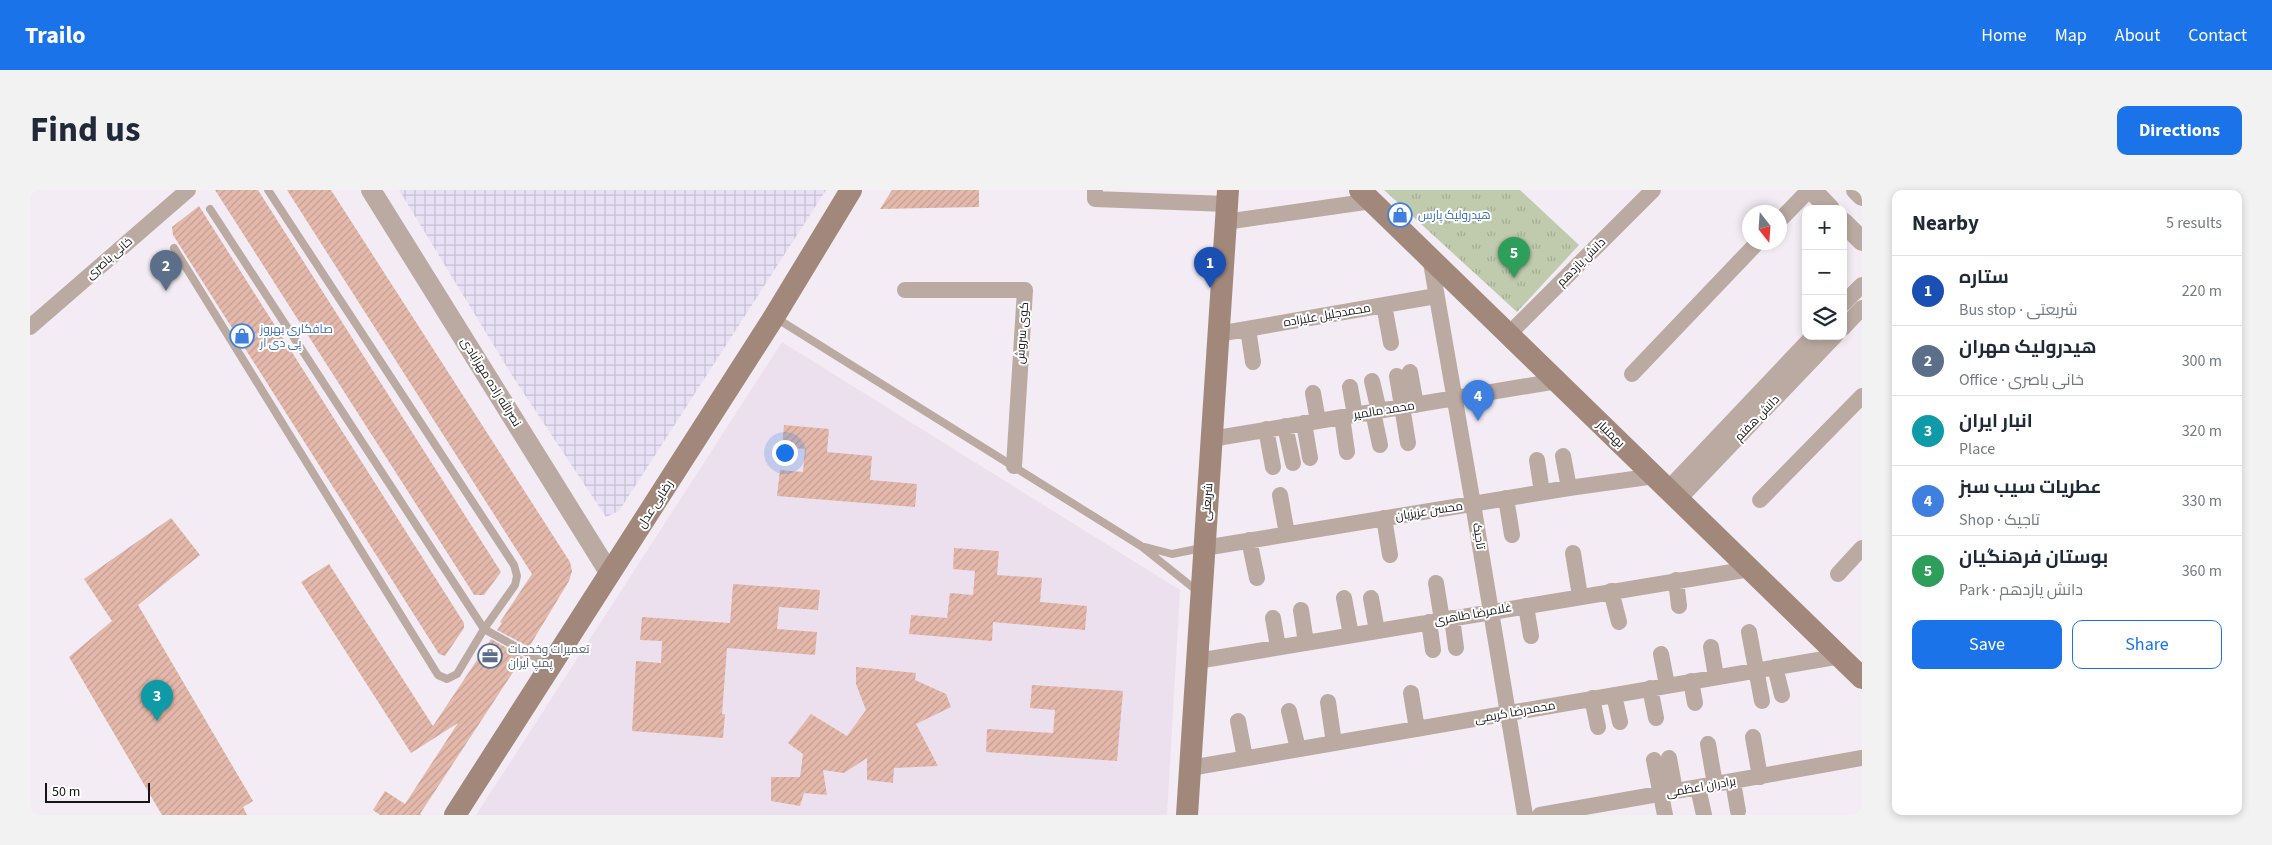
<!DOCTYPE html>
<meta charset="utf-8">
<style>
:root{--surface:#fff;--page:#f2f2f3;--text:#1f2937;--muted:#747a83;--line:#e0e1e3;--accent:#1a73e8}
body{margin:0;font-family:"Source Sans 3",Cairo,sans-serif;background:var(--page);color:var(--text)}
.controls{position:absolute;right:15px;top:15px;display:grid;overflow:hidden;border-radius:10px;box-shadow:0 2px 8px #0003}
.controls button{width:45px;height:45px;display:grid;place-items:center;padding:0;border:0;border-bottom:1px solid var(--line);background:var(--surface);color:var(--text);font:25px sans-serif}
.compass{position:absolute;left:1712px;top:15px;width:45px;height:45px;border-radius:50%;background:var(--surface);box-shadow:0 2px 8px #0003;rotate:163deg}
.scale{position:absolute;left:15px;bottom:12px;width:105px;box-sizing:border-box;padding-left:5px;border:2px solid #161416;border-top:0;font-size:14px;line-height:18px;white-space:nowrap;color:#161416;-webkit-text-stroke:4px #fff;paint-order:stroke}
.you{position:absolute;left:754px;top:262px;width:18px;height:18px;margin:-12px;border:4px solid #fff;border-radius:50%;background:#1a73e8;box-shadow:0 0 0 8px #1a73e833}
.badge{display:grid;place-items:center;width:32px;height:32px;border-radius:50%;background:var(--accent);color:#fff;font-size:16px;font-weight:700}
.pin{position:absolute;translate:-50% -41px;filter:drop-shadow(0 1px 2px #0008)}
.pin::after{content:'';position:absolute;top:26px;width:18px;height:15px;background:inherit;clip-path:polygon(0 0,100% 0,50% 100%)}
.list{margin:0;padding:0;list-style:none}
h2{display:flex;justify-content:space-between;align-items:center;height:65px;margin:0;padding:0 20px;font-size:21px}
h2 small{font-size:16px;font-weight:400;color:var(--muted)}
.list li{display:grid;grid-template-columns:32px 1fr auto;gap:15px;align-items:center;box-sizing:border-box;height:70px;padding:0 20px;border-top:1px solid var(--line)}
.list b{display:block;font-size:19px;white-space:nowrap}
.list p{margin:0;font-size:16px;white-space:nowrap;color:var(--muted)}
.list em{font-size:16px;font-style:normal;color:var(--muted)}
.actions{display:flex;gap:10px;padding:15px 20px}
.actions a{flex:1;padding:11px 0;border:1px solid var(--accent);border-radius:10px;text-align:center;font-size:18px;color:var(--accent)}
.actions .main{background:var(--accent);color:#fff}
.icon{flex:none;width:28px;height:28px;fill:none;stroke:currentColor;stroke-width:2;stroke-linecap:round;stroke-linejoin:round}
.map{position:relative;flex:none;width:1832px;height:625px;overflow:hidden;border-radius:10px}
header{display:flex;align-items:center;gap:30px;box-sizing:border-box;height:70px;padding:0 25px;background:var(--accent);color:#fff}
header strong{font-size:24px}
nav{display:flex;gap:28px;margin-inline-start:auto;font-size:18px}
.intro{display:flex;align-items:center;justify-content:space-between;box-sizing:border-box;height:120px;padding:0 30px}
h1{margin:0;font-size:35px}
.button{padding:12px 22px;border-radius:10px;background:var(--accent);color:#fff;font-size:18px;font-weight:700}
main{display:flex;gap:30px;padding:0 30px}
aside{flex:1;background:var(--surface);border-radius:10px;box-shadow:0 2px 8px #0003}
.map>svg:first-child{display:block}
.industrial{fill:url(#industrial-grid)}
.built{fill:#ede0ee}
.grass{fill:url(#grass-tufts)}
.building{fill:url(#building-hatch)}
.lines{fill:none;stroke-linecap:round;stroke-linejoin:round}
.service{stroke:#bbaaa1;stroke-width:8}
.minor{stroke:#bbaaa1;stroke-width:16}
.tertiary{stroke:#bbaaa1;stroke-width:20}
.secondary{stroke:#a1887b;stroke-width:22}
.labels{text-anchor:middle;stroke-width:4;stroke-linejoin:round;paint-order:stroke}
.shop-label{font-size:12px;fill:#366cbe;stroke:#fff;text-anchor:start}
.street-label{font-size:12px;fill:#161416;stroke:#fff}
.service-label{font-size:12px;fill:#4e5e75;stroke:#fff;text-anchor:start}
</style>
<header>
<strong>Trailo</strong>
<nav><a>Home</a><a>Map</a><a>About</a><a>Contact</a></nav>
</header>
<div class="intro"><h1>Find us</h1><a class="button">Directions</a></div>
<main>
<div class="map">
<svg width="1832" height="625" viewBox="0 0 1832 625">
<defs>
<pattern id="industrial-grid" width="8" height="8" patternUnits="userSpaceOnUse" patternTransform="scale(1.25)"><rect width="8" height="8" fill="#e8e1f6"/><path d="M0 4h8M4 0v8" fill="none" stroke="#c6c0d2"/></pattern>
<pattern id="grass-tufts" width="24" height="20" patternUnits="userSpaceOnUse" patternTransform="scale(1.25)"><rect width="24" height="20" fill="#c0cbad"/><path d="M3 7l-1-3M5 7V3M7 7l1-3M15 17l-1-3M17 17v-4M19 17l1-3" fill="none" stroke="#a4ad94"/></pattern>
<pattern id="building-hatch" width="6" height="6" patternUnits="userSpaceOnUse" patternTransform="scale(1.25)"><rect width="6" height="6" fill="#e4b9ac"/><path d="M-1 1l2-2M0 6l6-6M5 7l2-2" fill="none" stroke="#c39e93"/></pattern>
</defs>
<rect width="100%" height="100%" fill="#f3ecf4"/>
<!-- industrial -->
<path class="industrial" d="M369,0H796L589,321L576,327L483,187Z"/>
<!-- built -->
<path class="built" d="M752,152L1150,400L1137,625H446Z"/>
<!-- grass -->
<path class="grass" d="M1354,0H1490L1549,55L1487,122Z"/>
<!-- building -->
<path class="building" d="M185,0H228L471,382L454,405H444L441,400Z
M257,0H301L540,372L542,381L539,391L499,457L467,440L472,433L470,432L502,384Z
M862,0H949V17L850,19Z
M169,16L434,433V438L415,466L409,464L143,45L142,37Z
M754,235L799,239L797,262L842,266L840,290L887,294L885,317L747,306L750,280L773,282L775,259L752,257Z
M141,328L170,365L108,415L223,611L213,617L217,625H132L39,467L82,431L54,389Z
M924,358L969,361L967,385L1012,388L1010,412L1057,416L1055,440L963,432L962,451L879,444L881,425L917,428L920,403L943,405L945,381L923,379Z
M299,374L403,536L461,449L493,467L390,624L392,625H350L343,620L355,601L375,614L428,533L381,563L271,392Z
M703,394L790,400L788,420L749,417L747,439L787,442L785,465L697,458L692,524H695L693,548L602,541L606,471L631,473L632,451L610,450L612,427L700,433Z
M826,477L886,483L885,490L916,504L921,517L886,534L908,576L864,578L863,593L837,590V568L814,583L793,580L797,605L774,603L770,616L741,611V587H770L773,564L758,553L781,524L817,546L836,520L826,494Z
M1002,495L1093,501L1087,571L956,562L957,539L1023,543L1025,520L1000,518Z"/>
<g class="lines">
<!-- service -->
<path class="service" d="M180,19L454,439L519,475
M144,58L408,485L417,489L427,484L454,439L485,395L487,386L484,375L238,0
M746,128L1111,356L1166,400
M1115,357L1142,364L1172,358"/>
<!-- minor -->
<path class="minor" d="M1065,0V9L1197,14
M1750,30L1779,0
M1195,32L1342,11
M1400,67L1443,314L1495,625
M875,100H995L984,276
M1813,114L1832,95
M1354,115L1361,153
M0,137L158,0
M1813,138L1832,118
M1218,139L1223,172
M1188,144L1406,106
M1479,144L1623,0
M1380,182L1386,215
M1602,184L1728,52
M1367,186L1378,253
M1342,191L1349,221
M1320,197L1325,225
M1283,203L1288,231
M1343,222L1350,255
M1312,227L1317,262
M1274,233L1280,268
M1255,236L1263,273
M1236,239L1243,277
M1181,249L1527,191
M1533,266L1539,298
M1507,270L1512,302
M1638,299L1783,146
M1250,305L1257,344
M1476,308L1482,345
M1649,309L1805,146
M1730,310L1832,206
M1354,328L1360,365
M1219,350L1227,388
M1174,358L1539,298L1625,286
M1543,363L1550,406
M1808,384L1832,358
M1646,390L1649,416
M1406,393L1412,430
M1581,401L1589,432
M1314,408L1321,445
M1341,408L1347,441
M1496,416L1501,446
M1271,420L1276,453
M1243,428L1248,457
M1422,428L1426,458
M1399,432L1403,460
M1719,442L1732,511
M1681,457L1686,487
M1631,464L1637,495
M1167,471L1720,379
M1745,477L1752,505
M1661,491L1665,513
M1620,498L1626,528
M1381,503L1387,539
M1584,505L1590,532
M1562,508L1568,537
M1298,512L1304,553
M1259,521L1268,559
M1208,531L1215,568
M1723,547L1730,587
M1678,554L1685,594
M1639,568L1645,601
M1624,570L1635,625
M1160,578L1811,466
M1703,592L1708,621
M1668,598L1674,625
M1510,625L1832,568"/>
<!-- tertiary -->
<path class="tertiary" d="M341,0L580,384
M1782,0L1800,19
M1826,0L1832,6
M1813,32L1832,51"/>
<!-- secondary -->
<path class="secondary" d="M1330,0L1832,488
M425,625L744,127L821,0
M1157,625L1198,0"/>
</g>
<!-- icons -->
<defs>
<g id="shop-ring" transform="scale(1.25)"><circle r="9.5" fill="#fff" stroke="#3f7fe0" stroke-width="1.5"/><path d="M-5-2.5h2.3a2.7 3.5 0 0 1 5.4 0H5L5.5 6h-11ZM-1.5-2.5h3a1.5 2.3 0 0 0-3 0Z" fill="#3f7fe0"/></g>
<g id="office-ring" transform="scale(1.25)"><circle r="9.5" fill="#fff" stroke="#5c6f8a" stroke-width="1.5"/><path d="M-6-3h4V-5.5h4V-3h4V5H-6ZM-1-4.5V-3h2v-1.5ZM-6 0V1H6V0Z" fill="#5c6f8a"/></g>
</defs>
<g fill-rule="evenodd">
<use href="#shop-ring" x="1370" y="25"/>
<use href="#shop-ring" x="212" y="146"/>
<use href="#office-ring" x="460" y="466"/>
</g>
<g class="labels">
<!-- shop labels -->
<g class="shop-label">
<text x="1388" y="29">هیدرولیک پارس</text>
<text x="230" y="143">صافکاری بهروز<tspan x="230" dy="14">پی دی ار</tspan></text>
</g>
<!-- street labels -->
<g class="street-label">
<text transform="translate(79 68) rotate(-41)" y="4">خانی باصری</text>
<text transform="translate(1551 72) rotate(-45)" y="4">دانش یازدهم</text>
<text transform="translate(1297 125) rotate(-10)" y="4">محمدجلیل علیزاده</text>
<text transform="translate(992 143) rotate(-86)" y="4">کوی سروش</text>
<text transform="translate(461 192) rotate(58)" y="4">نصرالله زاده مهرآبادی</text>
<text transform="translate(1354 220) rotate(-9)" y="4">محمد مالمیر</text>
<text transform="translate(1727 228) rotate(-46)" y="4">دانش هفتم</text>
<text transform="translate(1581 244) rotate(44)" y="4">بهمنیار</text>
<text transform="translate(1177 312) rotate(-86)" y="4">شریعتی</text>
<text transform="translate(625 314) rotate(-57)" y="4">رضایی عدل</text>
<text transform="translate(1399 321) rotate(-9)" y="4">محسن عزیزیان</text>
<text transform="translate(1449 346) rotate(81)" y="4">تاجیک</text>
<text transform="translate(1443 424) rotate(-10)" y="4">غلامرضا طاهری</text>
<text transform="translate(1485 522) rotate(-10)" y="4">محمدرضا کریمی</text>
<text transform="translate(1671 597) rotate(-10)" y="4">برادران اعظمی</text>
</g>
<!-- service labels -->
<g class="service-label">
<text x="478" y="463">تعمیرات وخدمات<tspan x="478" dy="14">پمپ ایران</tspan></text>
</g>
</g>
</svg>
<div class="controls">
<button>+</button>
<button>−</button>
<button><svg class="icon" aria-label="layers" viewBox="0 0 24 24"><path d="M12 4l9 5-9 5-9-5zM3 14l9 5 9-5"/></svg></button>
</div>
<svg class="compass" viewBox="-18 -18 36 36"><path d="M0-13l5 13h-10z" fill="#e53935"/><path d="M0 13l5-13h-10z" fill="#747a83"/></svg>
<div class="scale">50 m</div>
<div class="you"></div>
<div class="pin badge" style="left:1180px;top:98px;background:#1a4fb4">1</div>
<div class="pin badge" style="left:136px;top:101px;background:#5c6f8a">2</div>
<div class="pin badge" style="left:127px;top:531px;background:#0f9aa8">3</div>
<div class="pin badge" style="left:1448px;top:231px;background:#3f7fe0">4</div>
<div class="pin badge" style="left:1484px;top:88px;background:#2e9e5b">5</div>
</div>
<aside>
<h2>Nearby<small>5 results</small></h2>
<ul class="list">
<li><span class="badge" style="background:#1a4fb4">1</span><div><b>ستاره</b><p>Bus stop · شریعتی</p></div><em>220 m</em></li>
<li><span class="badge" style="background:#5c6f8a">2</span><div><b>هیدرولیک مهران</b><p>Office · خانی باصری</p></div><em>300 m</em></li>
<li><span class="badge" style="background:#0f9aa8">3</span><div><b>انبار ایران</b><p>Place</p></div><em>320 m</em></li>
<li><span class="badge" style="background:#3f7fe0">4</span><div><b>عطریات سیب سبز</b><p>Shop · تاجیک</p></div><em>330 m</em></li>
<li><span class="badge" style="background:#2e9e5b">5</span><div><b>بوستان فرهنگیان</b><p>Park · دانش یازدهم</p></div><em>360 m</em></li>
</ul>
<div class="actions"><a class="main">Save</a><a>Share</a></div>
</aside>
</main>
